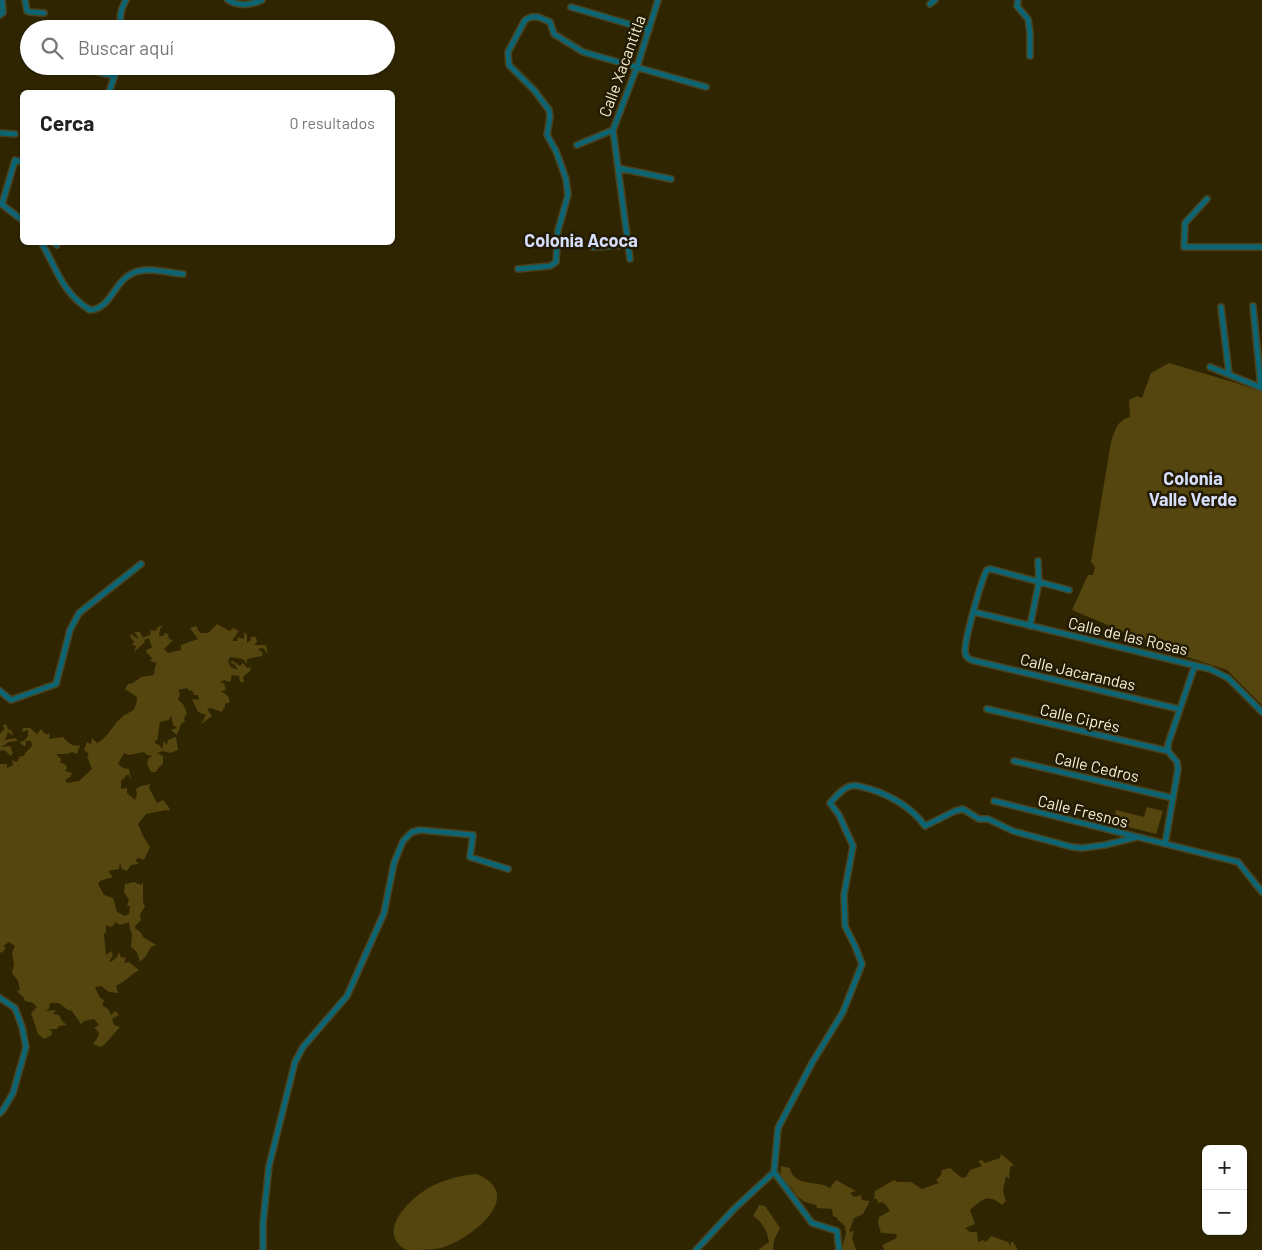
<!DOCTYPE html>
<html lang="es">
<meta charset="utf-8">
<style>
:root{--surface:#fff;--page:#f6f6f6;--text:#222;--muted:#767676;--line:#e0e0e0}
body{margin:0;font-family:Barlow,sans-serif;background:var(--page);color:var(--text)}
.controls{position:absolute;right:15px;bottom:15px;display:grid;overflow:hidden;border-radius:8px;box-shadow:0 1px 4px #0004}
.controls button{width:45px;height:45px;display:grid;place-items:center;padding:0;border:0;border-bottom:1px solid var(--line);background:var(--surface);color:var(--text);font:25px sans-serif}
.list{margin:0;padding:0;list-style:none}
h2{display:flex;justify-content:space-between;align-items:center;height:65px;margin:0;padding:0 20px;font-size:21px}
h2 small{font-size:16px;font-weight:400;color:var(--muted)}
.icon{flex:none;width:28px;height:28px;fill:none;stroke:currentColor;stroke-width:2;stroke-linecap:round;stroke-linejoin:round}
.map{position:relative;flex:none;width:1262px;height:1250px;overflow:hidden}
.search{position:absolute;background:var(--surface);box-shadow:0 1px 4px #0004;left:20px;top:20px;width:375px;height:55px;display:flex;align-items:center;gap:12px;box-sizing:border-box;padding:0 18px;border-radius:28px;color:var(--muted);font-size:19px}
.panel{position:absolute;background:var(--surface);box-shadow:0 1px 4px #0004;left:20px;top:90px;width:375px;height:155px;border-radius:8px}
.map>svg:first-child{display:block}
.green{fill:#55460f}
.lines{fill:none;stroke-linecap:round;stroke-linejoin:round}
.street-casing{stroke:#4b421e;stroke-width:8}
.street{stroke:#0d6472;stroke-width:5}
.labels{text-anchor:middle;stroke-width:5;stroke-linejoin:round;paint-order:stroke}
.street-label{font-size:16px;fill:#f9f1d7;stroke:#231b03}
.neighbourhood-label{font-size:18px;font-weight:bold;fill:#d7dffc;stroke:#231b03}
</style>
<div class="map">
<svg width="1262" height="1250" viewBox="0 0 1262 1250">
<rect width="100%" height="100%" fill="#2f2500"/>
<!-- green -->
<path class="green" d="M1169,363L1236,383L1262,392V705L1227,670L1172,652L1072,610L1088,575H1093L1095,567L1091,562L1111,442C1115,431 1117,420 1130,417L1129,400L1137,396L1142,398L1151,373Z
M217,624L230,631L233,628L239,631L233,639V641H237L238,637L244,639V632L247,635V643L251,640L250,637H256L257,642L254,645H266L268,654L263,648L258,649L263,653L262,656L247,659V664L243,659L230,657L228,662L231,667L238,670L235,665L230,662L233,661L240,666L243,663L247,668L251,667L250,671L243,677L244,682H240L239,676L232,675L230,682L224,680L220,683H224L226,690L221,691L228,696L230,702L225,704V708L223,709L222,712L211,708L207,709L212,716L201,724L206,715L198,712L192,699L199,700L198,695H194L192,690L190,691L187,688L178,690L180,694L178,700L183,704L187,713L184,718L185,721L181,724L177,735L172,731L171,730L177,728L173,725L171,715L169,720L160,722L157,741L155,740V743L159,745L162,749L164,741L167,745L168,740L176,737L178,750L170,753L163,751L157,753L163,756V764L159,767L156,772H151L147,764L148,759L152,756L147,755L144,752L129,755L124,753L118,764L123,768L129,769L131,780L128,774L121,781V789L127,788V793L135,800L137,795L136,789L141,786L150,784L149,788L157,803L163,800L170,809L168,811L166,810L146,814L138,824L143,836L150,847L144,860L139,858L135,860L139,864L131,865L127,871L122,869L120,863L119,869L108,871L113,877L100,881L98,884L104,895L113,898L117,912L125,916L129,914L130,906H127L129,900L124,892L125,884L134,882L141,885L143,882V902L145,907L140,914L141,920L135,926L136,930L137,929L142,934L143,937L156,945L151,947L146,956L140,962L137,952L131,947L132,933L130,930L129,922L120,925L115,922L114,925L110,927L106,925V932L104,934L106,955L111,951L113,955L109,962H111L117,957L119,952L121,957L126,958L124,963L129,962L139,970C130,975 125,982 116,986L118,993L109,992L101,986L95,987L100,998L104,1000L102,1005L108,1009L111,1015L115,1011L119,1015L112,1019L114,1025L120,1027L106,1043L101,1047L93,1044L98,1037L99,1032L94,1028L99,1025L94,1019L84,1021L81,1024L72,1011L68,1010L59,1003H50L49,1009L45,1011L56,1010L53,1014L59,1015L62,1021L67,1025L59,1026L57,1029H47L51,1030L52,1035L44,1039L38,1034L31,1013L37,1007L33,1003L25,1001L24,998L17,991L20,990L18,981L12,973L14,964L12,953L15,946L9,942L3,946L6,948L2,953L0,952V764H7V768L13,765L12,760L17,762L20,756H24L25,753L32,746L31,741H26L25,747L19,742L24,741L28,736V730L22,732L23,728H30L37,734L41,729L45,734H50L49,739L63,737C68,743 72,747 80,745L77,754L72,752L67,754H56L61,759L60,762L66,765L67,768L65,771L72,773L70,777L65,780L67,783L79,781L92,769L87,756L89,754L84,750L87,742L91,744L92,738L97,743C109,737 112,725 122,717C125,714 129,713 132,711C136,708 137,701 137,697L125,689L128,684L133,683L141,677L154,675L155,667L157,663L150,661L152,658L146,652V650L153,647L151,645L149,638L144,640L145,642L134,652L136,646L132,645L134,642L130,636L131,634L138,639V637L134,632H140L143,638L151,634L150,630L156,631L158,627L163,625L160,629L159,636H164V633L168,634L169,639L173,640L164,649L168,653L181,650V645L198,639L190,628L196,626L200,633H208Z
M6,724L8,729L12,731L13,736L8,732L5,740L15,738L18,741L9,742L1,747L10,746L13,753L11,756L4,750L0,751V734L5,728L2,726Z
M1147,807L1163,811L1156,834L1113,823L1116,810L1144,817Z
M1001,1154L1014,1165L1010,1167L1009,1179L1006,1176C1004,1189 1001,1186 1006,1201L1002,1205C988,1193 982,1199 970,1210L975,1224L965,1228L970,1232H977L978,1242L983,1240L986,1242L991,1236L1008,1242L1011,1247V1242H1013L1018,1250H884L882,1245L897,1238L896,1234L881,1233L878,1223L879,1217L890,1211L886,1205L882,1202L878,1203L877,1199H874L875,1191L894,1180L897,1182H911L922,1189L939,1183L936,1180L941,1175L942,1170L950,1168L962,1178L966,1177L970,1170L982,1166L978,1161L982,1160L985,1163L1000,1158Z
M781,1166L790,1168C793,1187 818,1180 830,1188L836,1180L856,1191L850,1193L854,1197L861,1195L862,1200L870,1201L863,1214L854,1218L849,1232L854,1231L852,1238L856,1250H841L846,1234L845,1226L838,1220L837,1218L833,1216L832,1209L817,1208L816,1205L805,1202L797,1196L791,1187L780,1180Z
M477,1174C528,1196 469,1240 441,1248C430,1250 418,1250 406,1250C374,1232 412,1196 432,1186C447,1179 461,1175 477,1174Z
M759,1205L765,1206L780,1228L774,1240L773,1250H758L769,1242C767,1231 763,1222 753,1216Z"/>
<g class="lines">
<!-- street casing -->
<g class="street-casing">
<path id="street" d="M25,0L27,11L30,12L44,13
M228,0C239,7 251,5 262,0
M1018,0L1017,6L1028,19L1030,32V56
M930,4L935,0
M571,7L649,30
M0,15L3,13L2,0
M122,29C119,18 120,10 126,0
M94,66V71L114,76
M109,92L118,66
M0,133L15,134
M577,145L613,130
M618,168L671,179
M1207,199L1185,223L1184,247H1262
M0,203L22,220
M2,204L15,160L22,162
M41,242C57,269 62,293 90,310C111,309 114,281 133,273C146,266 169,273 183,274
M53,242L57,245
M593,247L628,245
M630,259L613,130L637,67L658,0
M518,269L550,266L556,262L558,230L568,195L566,179L556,151L547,135L550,117L549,110L534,90L509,65L508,52L525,20L531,17H538L550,22L554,34L583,52L706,87
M1253,306L1261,388
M1221,307L1229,374
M1210,367L1262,388
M1069,590L991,569L987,570C981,580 965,639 965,651C965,655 967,658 971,660L1179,709
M974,612L1210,669L1228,678L1262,712
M1030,626L1039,582L1038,561
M0,691L11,700L56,684L70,630L79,613L141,564
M987,709L1168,751
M1014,761L1173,798
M994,801L1238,862L1262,892
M1165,844L1178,769L1177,762L1168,751V744L1195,665
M0,998L15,1008L22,1027L26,1047L13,1093L3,1110L0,1113
M774,1172L812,1223L837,1231L839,1250
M263,1250V1223L269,1166L295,1062L303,1047L347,996L384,913L394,863L403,841L412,832L420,830L473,835L470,857L508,869
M696,1250L734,1209L774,1172L778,1128L812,1063L843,1012L862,964L855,946L845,926L844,895L853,846L839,815L830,803C835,798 843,787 851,786C857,784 864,788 870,789C892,796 911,807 925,826L955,811L963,809L979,819H988L1013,831L1072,847L1082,848L1105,845L1137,837"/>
</g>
<!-- street -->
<use href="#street" class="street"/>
</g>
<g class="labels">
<!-- street labels -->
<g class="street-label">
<text transform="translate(622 66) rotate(-70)" y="6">Calle Xacantitla</text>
<text transform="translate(1128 636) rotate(13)" y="6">Calle de las Rosas</text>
<text transform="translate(1078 672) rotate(13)" y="6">Calle Jacarandas</text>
<text transform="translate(1080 718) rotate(13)" y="6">Calle Ciprés</text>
<text transform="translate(1097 767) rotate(13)" y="6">Calle Cedros</text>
<text transform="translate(1083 811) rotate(14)" y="6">Calle Fresnos</text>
</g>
<!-- neighbourhood labels -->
<g class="neighbourhood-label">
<text x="581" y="247">Colonia Acoca</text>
<text x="1193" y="485">Colonia<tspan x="1193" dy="21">Valle Verde</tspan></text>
</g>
</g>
</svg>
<div class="controls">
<button>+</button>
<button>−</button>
</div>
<div class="search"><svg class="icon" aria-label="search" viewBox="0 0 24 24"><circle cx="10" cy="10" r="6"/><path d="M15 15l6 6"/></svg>Buscar aquí</div>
<section class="panel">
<h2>Cerca<small>0 resultados</small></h2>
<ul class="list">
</ul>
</section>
</div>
